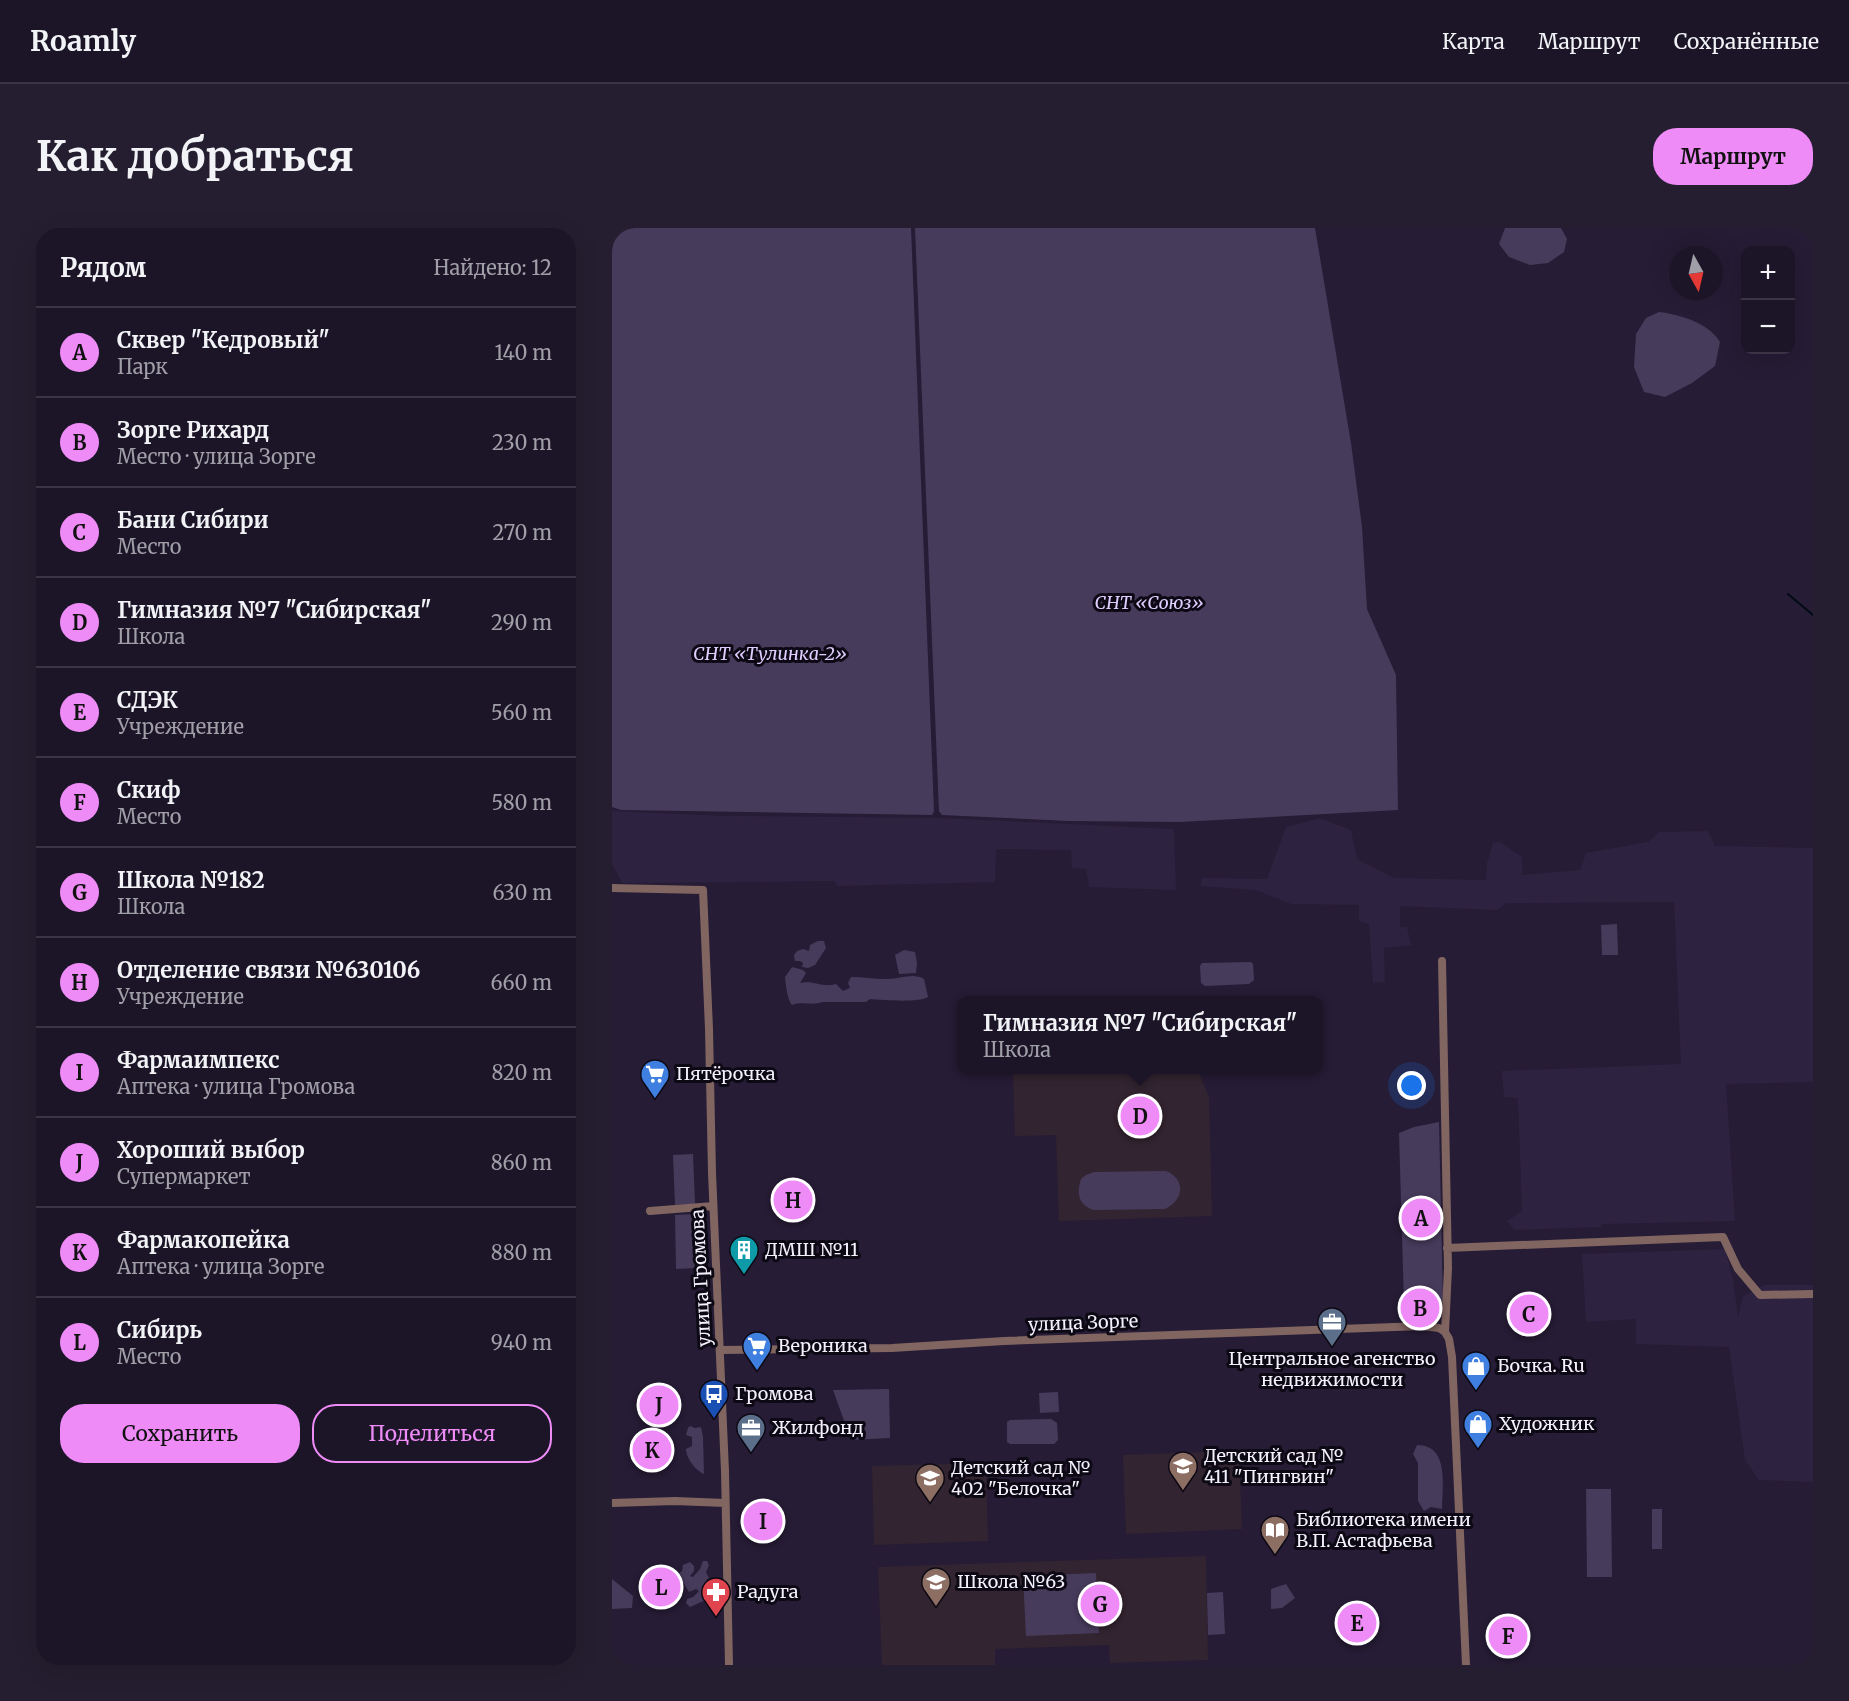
<!DOCTYPE html>
<html lang="ru">
<meta charset="utf-8">
<style>
:root{--surface:#1c1528;--page:#251e30;--text:#f1f3f6;--muted:#a09fa8;--line:#3a3445;--accent:#ee8bf7}
body{margin:0;font-family:Merriweather,serif;background:var(--page);color:var(--text)}
.controls{position:absolute;right:18px;top:18px;display:grid;overflow:hidden;border-radius:12px;box-shadow:0 6px 24px #0002}
.controls button{width:54px;height:54px;display:grid;place-items:center;padding:0;border:0;border-bottom:2px solid var(--line);background:var(--surface);color:var(--text);font:30px sans-serif}
.compass{position:absolute;left:1057px;top:18px;width:54px;height:54px;border-radius:50%;background:var(--surface);box-shadow:0 6px 24px #0002;rotate:172deg}
.you{position:absolute;left:800px;top:858px;width:21px;height:21px;margin:-15px;border:4px solid #fff;border-radius:50%;background:#1a73e8;box-shadow:0 0 0 9px #1a73e833}
.badge{display:grid;place-items:center;width:39px;height:39px;border-radius:50%;background:var(--accent);color:#111;font-size:20px;font-weight:700}
.pin{position:absolute;translate:-50% -50%;border:3px solid #fff;box-shadow:0 2px 6px #0006}
.popup{position:absolute;left:345px;top:768px;width:366px;height:78px;box-sizing:border-box;display:grid;place-content:center;border-radius:12px;background:var(--surface);filter:drop-shadow(0 2px 4px #0005);font-size:20px;white-space:nowrap;color:var(--muted)}
.popup b{font-size:22px;color:var(--text)}
.popup::after{content:'';position:absolute;left:50%;top:100%;margin-left:-12px;border:12px solid transparent;border-top-color:var(--surface)}
.list{margin:0;padding:0;list-style:none}
h2{display:flex;justify-content:space-between;align-items:center;height:78px;margin:0;padding:0 24px;font-size:26px}
h2 small{font-size:20px;font-weight:400;color:var(--muted)}
.list li{display:grid;grid-template-columns:39px 1fr auto;gap:18px;align-items:center;box-sizing:border-box;height:90px;padding:0 24px;border-top:2px solid var(--line)}
.list b{display:block;font-size:22px;white-space:nowrap}
.list p{margin:0;font-size:20px;white-space:nowrap;color:var(--muted)}
.list em{font-size:20px;font-style:normal;color:var(--muted)}
.actions{display:flex;gap:12px;padding:18px 24px}
.actions a{flex:1;padding:14px 0;border:2px solid var(--accent);border-radius:24px;text-align:center;font-size:21px;color:var(--accent)}
.actions .main{background:var(--accent);color:#111}
.map{position:relative;flex:none;width:1201px;height:1437px;overflow:hidden;border-radius:24px}
header{display:flex;align-items:center;gap:36px;box-sizing:border-box;height:84px;padding:0 30px;background:var(--surface);border-bottom:2px solid var(--line)}
header strong{font-size:28px}
nav{display:flex;gap:33px;margin-inline-start:auto;font-size:21px}
.intro{display:flex;align-items:center;justify-content:space-between;box-sizing:border-box;height:144px;padding:0 36px}
h1{margin:0;font-size:42px}
.button{padding:15px 27px;border-radius:24px;background:var(--accent);color:#111;font-size:21px;font-weight:700}
main{display:flex;gap:36px;padding:0 36px}
aside{flex:1;background:var(--surface);border-radius:24px;box-shadow:0 6px 24px #0002}
.map>svg:first-child{display:block}
.built{fill:#2e2241}
.education{fill:#322430}
.green{fill:#473b5c}
.lines{fill:none;stroke-linecap:round;stroke-linejoin:round}
.stream{stroke:#000b15;stroke-width:2}
.minor{stroke:#816560;stroke-width:8}
.labels{text-anchor:middle;stroke-width:6;stroke-linejoin:round;paint-order:stroke}
.park-label{font-size:18px;font-style:italic;fill:#dfcdfe;stroke:#0d0914}
.poi-label{font-size:18px;fill:#f5f0fe;stroke:#0d0914;text-anchor:start}
.street-label{font-size:18px;fill:#f5f0fe;stroke:#0d0914}
</style>
<header>
<strong>Roamly</strong>
<nav><a>Карта</a><a>Маршрут</a><a>Сохранённые</a></nav>
</header>
<div class="intro"><h1>Как добраться</h1><a class="button">Маршрут</a></div>
<main>
<aside>
<h2>Рядом<small>Найдено: 12</small></h2>
<ul class="list">
<li><span class="badge">A</span><div><b>Сквер &quot;Кедровый&quot;</b><p>Парк</p></div><em>140 m</em></li>
<li><span class="badge">B</span><div><b>Зорге Рихард</b><p>Место · улица Зорге</p></div><em>230 m</em></li>
<li><span class="badge">C</span><div><b>Бани Сибири</b><p>Место</p></div><em>270 m</em></li>
<li><span class="badge">D</span><div><b>Гимназия №7 &quot;Сибирская&quot;</b><p>Школа</p></div><em>290 m</em></li>
<li><span class="badge">E</span><div><b>СДЭК</b><p>Учреждение</p></div><em>560 m</em></li>
<li><span class="badge">F</span><div><b>Скиф</b><p>Место</p></div><em>580 m</em></li>
<li><span class="badge">G</span><div><b>Школа №182</b><p>Школа</p></div><em>630 m</em></li>
<li><span class="badge">H</span><div><b>Отделение связи №630106</b><p>Учреждение</p></div><em>660 m</em></li>
<li><span class="badge">I</span><div><b>Фармаимпекс</b><p>Аптека · улица Громова</p></div><em>820 m</em></li>
<li><span class="badge">J</span><div><b>Хороший выбор</b><p>Супермаркет</p></div><em>860 m</em></li>
<li><span class="badge">K</span><div><b>Фармакопейка</b><p>Аптека · улица Зорге</p></div><em>880 m</em></li>
<li><span class="badge">L</span><div><b>Сибирь</b><p>Место</p></div><em>940 m</em></li>
</ul>
<div class="actions"><a class="main">Сохранить</a><a>Поделиться</a></div>
</aside>
<div class="map">
<svg width="1201" height="1437" viewBox="0 0 1201 1437">
<rect width="100%" height="100%" fill="#261c35"/>
<!-- built -->
<path class="built" d="M0,583L114,588L330,590L562,601L564,662L477,659L474,641L460,640L459,622L384,621L383,654L226,658L222,653L10,655L0,636Z
M708,590L739,602L745,631L782,650L874,652L875,635L881,615L888,614L910,629V647L968,642L974,625L1036,614L1047,604L1096,603L1103,618L1201,620V854L1114,856L1123,993L989,996V999L902,1002L895,993L910,983L906,870L892,869L890,843L1069,836L1062,674L894,675L885,682L788,678V699H795L799,717L772,720L773,754L761,755L757,696L747,693V677L679,676L644,662L589,658L590,650L655,651L674,599Z
M1113,1021L1121,1051L1126,1089L1131,1068L1153,1057H1201V1254L1147,1252L1133,1232L1117,1119L1024,1116V1091L974,1094L970,1026Z"/>
<!-- education -->
<path class="education" d="M401,842H586L597,870L600,988L447,993L444,907L403,908Z
M622,1223L627,1227L630,1301L514,1306L511,1227Z
M374,1235L376,1313L262,1317L260,1238Z
M594,1328L596,1432L498,1435L497,1417L383,1421V1437H270L266,1339Z"/>
<!-- green -->
<path class="green" d="M0,0H299L322,583L320,587L9,582L0,579Z
M303,0H703L739,215L750,299L755,381L784,447L786,582L568,594L456,593L330,587L327,583Z
M893,0H949L955,11L952,24L936,35L918,37L897,29L887,16Z
M1047,84C1069,87 1097,95 1108,114L1103,138L1080,155L1053,169L1032,164L1022,139L1024,106L1034,90Z
M1005,696L1006,727H990L989,697Z
M206,713H212L214,720L203,737L196,740L190,739L191,735L188,733H183L182,727L185,723L191,721L197,723L198,717Z
M292,722L303,724L305,735L304,745L287,746L283,727Z
M639,734L641,736L642,752L637,756L593,758L589,755L588,738L590,735Z
M180,739L191,742L194,745L188,755C203,752 209,760 224,756L231,763L238,760L236,755L239,749C251,749 262,751 274,751C286,752 300,744 312,751L316,769C306,775 271,772 258,771L254,774H211C200,778 191,773 180,777C175,771 174,757 173,749Z
M827,894L831,1074L792,1076L787,905L802,899Z
M81,926L83,976L63,977L61,927Z
M554,943C574,951 572,972 553,981L481,982C467,977 464,966 469,951L474,947L482,944Z
M84,986L86,1040L64,1041L63,987Z
M277,1161L278,1210L239,1212L221,1162Z
M446,1164L447,1184L428,1185L427,1165Z
M439,1191L445,1195L446,1212L442,1216H398L395,1214V1194L398,1192Z
M78,1198L83,1200L89,1199L91,1209L92,1246C84,1243 74,1230 74,1221L80,1218V1209L74,1207L76,1200Z
M805,1217C838,1217 830,1259 830,1281L819,1279L812,1283L806,1273V1235L801,1226Z
M974,1261H999L1000,1349H975Z
M1040,1281H1050V1321H1040Z
M91,1333H95L97,1337L94,1344L97,1350L94,1352L98,1360L95,1367L98,1370L78,1379L74,1375L75,1371L81,1369L87,1363L84,1361L77,1364L66,1346L70,1343L71,1337L78,1334L82,1338V1343L78,1348L81,1349L88,1341Z
M484,1345L487,1405L414,1408L411,1348Z
M0,1351L21,1368L20,1380L0,1381Z
M674,1356L683,1370L670,1380L659,1381V1361Z
M611,1364L613,1406L596,1407L595,1365Z"/>
<g class="lines">
<!-- stream -->
<path class="stream" d="M1176,366L1201,387"/>
<!-- minor -->
<path class="minor" d="M0,660L91,662L97,801L100,945L113,1243L117,1437
M830,733L836,1040L833,1104L837,1111L840,1129L854,1437
M38,983L101,978
M835,1020L1111,1009L1126,1041L1148,1067L1201,1066
M108,1122L280,1120L392,1113L810,1098L827,1100L833,1104
M0,1275L63,1273L113,1275"/>
</g>
<!-- icons -->
<defs>
<g id="supermarket-pin" transform="scale(1.5)"><path d="M0 17L-7.5 6A9.5 9.5 0 1 1 7.5 6Z" fill="#3f7fe0" stroke="#0d0914"/><path d="M-6-5.5h2.5l.6 2H6L4.5 2H-2.5L-4.4-4H-6ZM-1.5 3.2a1.3 1.3 0 1 0 .1 0ZM3 3.2a1.3 1.3 0 1 0 .1 0Z" fill="#fff"/></g>
<g id="building-pin" transform="scale(1.5)"><path d="M0 17L-7.5 6A9.5 9.5 0 1 1 7.5 6Z" fill="#0f9aa8" stroke="#0d0914"/><path d="M-4-6H4V6H1V3H-1V6H-4ZM-2.5-4.3h1.7v1.8h-1.7ZM.8-4.3h1.7v1.8H.8ZM-2.5-1h1.7V.8h-1.7ZM.8-1h1.7V.8H.8Z" fill="#fff"/></g>
<g id="office-pin" transform="scale(1.5)"><path d="M0 17L-7.5 6A9.5 9.5 0 1 1 7.5 6Z" fill="#5c6f8a" stroke="#0d0914"/><path d="M-6-3h4V-5.5h4V-3h4V5H-6ZM-1-4.5V-3h2v-1.5ZM-6 0V1H6V0Z" fill="#fff"/></g>
<g id="shop-pin" transform="scale(1.5)"><path d="M0 17L-7.5 6A9.5 9.5 0 1 1 7.5 6Z" fill="#3f7fe0" stroke="#0d0914"/><path d="M-5-2.5h2.3a2.7 3.5 0 0 1 5.4 0H5L5.5 6h-11ZM-1.5-2.5h3a1.5 2.3 0 0 0-3 0Z" fill="#fff"/></g>
<g id="bus-pin" transform="scale(1.5)"><path d="M0 17L-7.5 6A9.5 9.5 0 1 1 7.5 6Z" fill="#1a4fb4" stroke="#0d0914"/><path d="M-5-6H5V4H4V6H2V4H-2V6H-4V4H-5ZM-3.5-4V0h7V-4ZM-3.5 1.2v1.5H-2V1.2ZM2 1.2v1.5H3.5V1.2Z" fill="#fff"/></g>
<g id="school-pin" transform="scale(1.5)"><path d="M0 17L-7.5 6A9.5 9.5 0 1 1 7.5 6Z" fill="#8d6e63" stroke="#0d0914"/><path d="M0-5L7-2L0 1L-7-2ZM-4 1L0 2.5L4 1V4Q0 6-4 4Z" fill="#fff"/></g>
<g id="library-pin" transform="scale(1.5)"><path d="M0 17L-7.5 6A9.5 9.5 0 1 1 7.5 6Z" fill="#8d6e63" stroke="#0d0914"/><path d="M-6-4Q-3-5.5-.7-3.5V5Q-3 3-6 4ZM6-4Q3-5.5 .7-3.5V5Q3 3 6 4Z" fill="#fff"/></g>
<g id="pharmacy-pin" transform="scale(1.5)"><path d="M0 17L-7.5 6A9.5 9.5 0 1 1 7.5 6Z" fill="#e0444e" stroke="#0d0914"/><path d="M-2-6h4v4h4v4h-4v4h-4v-4h-4v-4h4Z" fill="#fff"/></g>
</defs>
<g fill-rule="evenodd">
<use href="#supermarket-pin" x="43" y="846"/>
<use href="#building-pin" x="132" y="1022"/>
<use href="#office-pin" x="720" y="1094"/>
<use href="#supermarket-pin" x="145" y="1118"/>
<use href="#shop-pin" x="864" y="1138"/>
<use href="#bus-pin" x="102" y="1166"/>
<use href="#shop-pin" x="866" y="1196"/>
<use href="#office-pin" x="139" y="1200"/>
<use href="#school-pin" x="571" y="1238"/>
<use href="#school-pin" x="318" y="1250"/>
<use href="#library-pin" x="663" y="1302"/>
<use href="#school-pin" x="324" y="1354"/>
<use href="#pharmacy-pin" x="104" y="1364"/>
</g>
<g class="labels">
<!-- park labels -->
<g class="park-label">
<text x="537" y="381">СНТ «Союз»</text>
<text x="158" y="432">СНТ «Тулинка-2»</text>
</g>
<!-- poi labels -->
<g class="poi-label">
<text x="64" y="852">Пятёрочка</text>
<text x="153" y="1028">ДМШ №11</text>
<text x="166" y="1124">Вероника</text>
<text x="720" y="1137" text-anchor="middle">Центральное агенство<tspan x="720" dy="21">недвижимости</tspan></text>
<text x="885" y="1144">Бочка. Ru</text>
<text x="123" y="1172">Громова</text>
<text x="887" y="1202">Художник</text>
<text x="160" y="1206">Жилфонд</text>
<text x="592" y="1234">Детский сад №<tspan x="592" dy="21">411 "Пингвин"</tspan></text>
<text x="339" y="1246">Детский сад №<tspan x="339" dy="21">402 "Белочка"</tspan></text>
<text x="684" y="1298">Библиотека имени<tspan x="684" dy="21">В.П. Астафьева</tspan></text>
<text x="345" y="1360">Школа №63</text>
<text x="125" y="1370">Радуга</text>
</g>
<!-- street labels -->
<g class="street-label">
<text transform="translate(89 1050) rotate(-93)" y="6">улица Громова</text>
<text transform="translate(471 1095) rotate(-2)" y="6">улица Зорге</text>
</g>
</g>
</svg>
<div class="controls">
<button>+</button>
<button>−</button>
</div>
<svg class="compass" viewBox="-18 -18 36 36"><path d="M0-13l5 13h-10z" fill="#e53935"/><path d="M0 13l5-13h-10z" fill="#a09fa8"/></svg>
<div class="you"></div>
<div class="pin badge" style="left:809px;top:990px">A</div>
<div class="pin badge" style="left:808px;top:1080px">B</div>
<div class="pin badge" style="left:917px;top:1086px">C</div>
<div class="pin badge" style="left:528px;top:888px">D</div>
<div class="popup"><b>Гимназия №7 &quot;Сибирская&quot;</b>Школа</div>
<div class="pin badge" style="left:745px;top:1395px">E</div>
<div class="pin badge" style="left:896px;top:1408px">F</div>
<div class="pin badge" style="left:488px;top:1376px">G</div>
<div class="pin badge" style="left:181px;top:972px">H</div>
<div class="pin badge" style="left:151px;top:1293px">I</div>
<div class="pin badge" style="left:47px;top:1177px">J</div>
<div class="pin badge" style="left:40px;top:1222px">K</div>
<div class="pin badge" style="left:49px;top:1359px">L</div>
</div>
</main>
